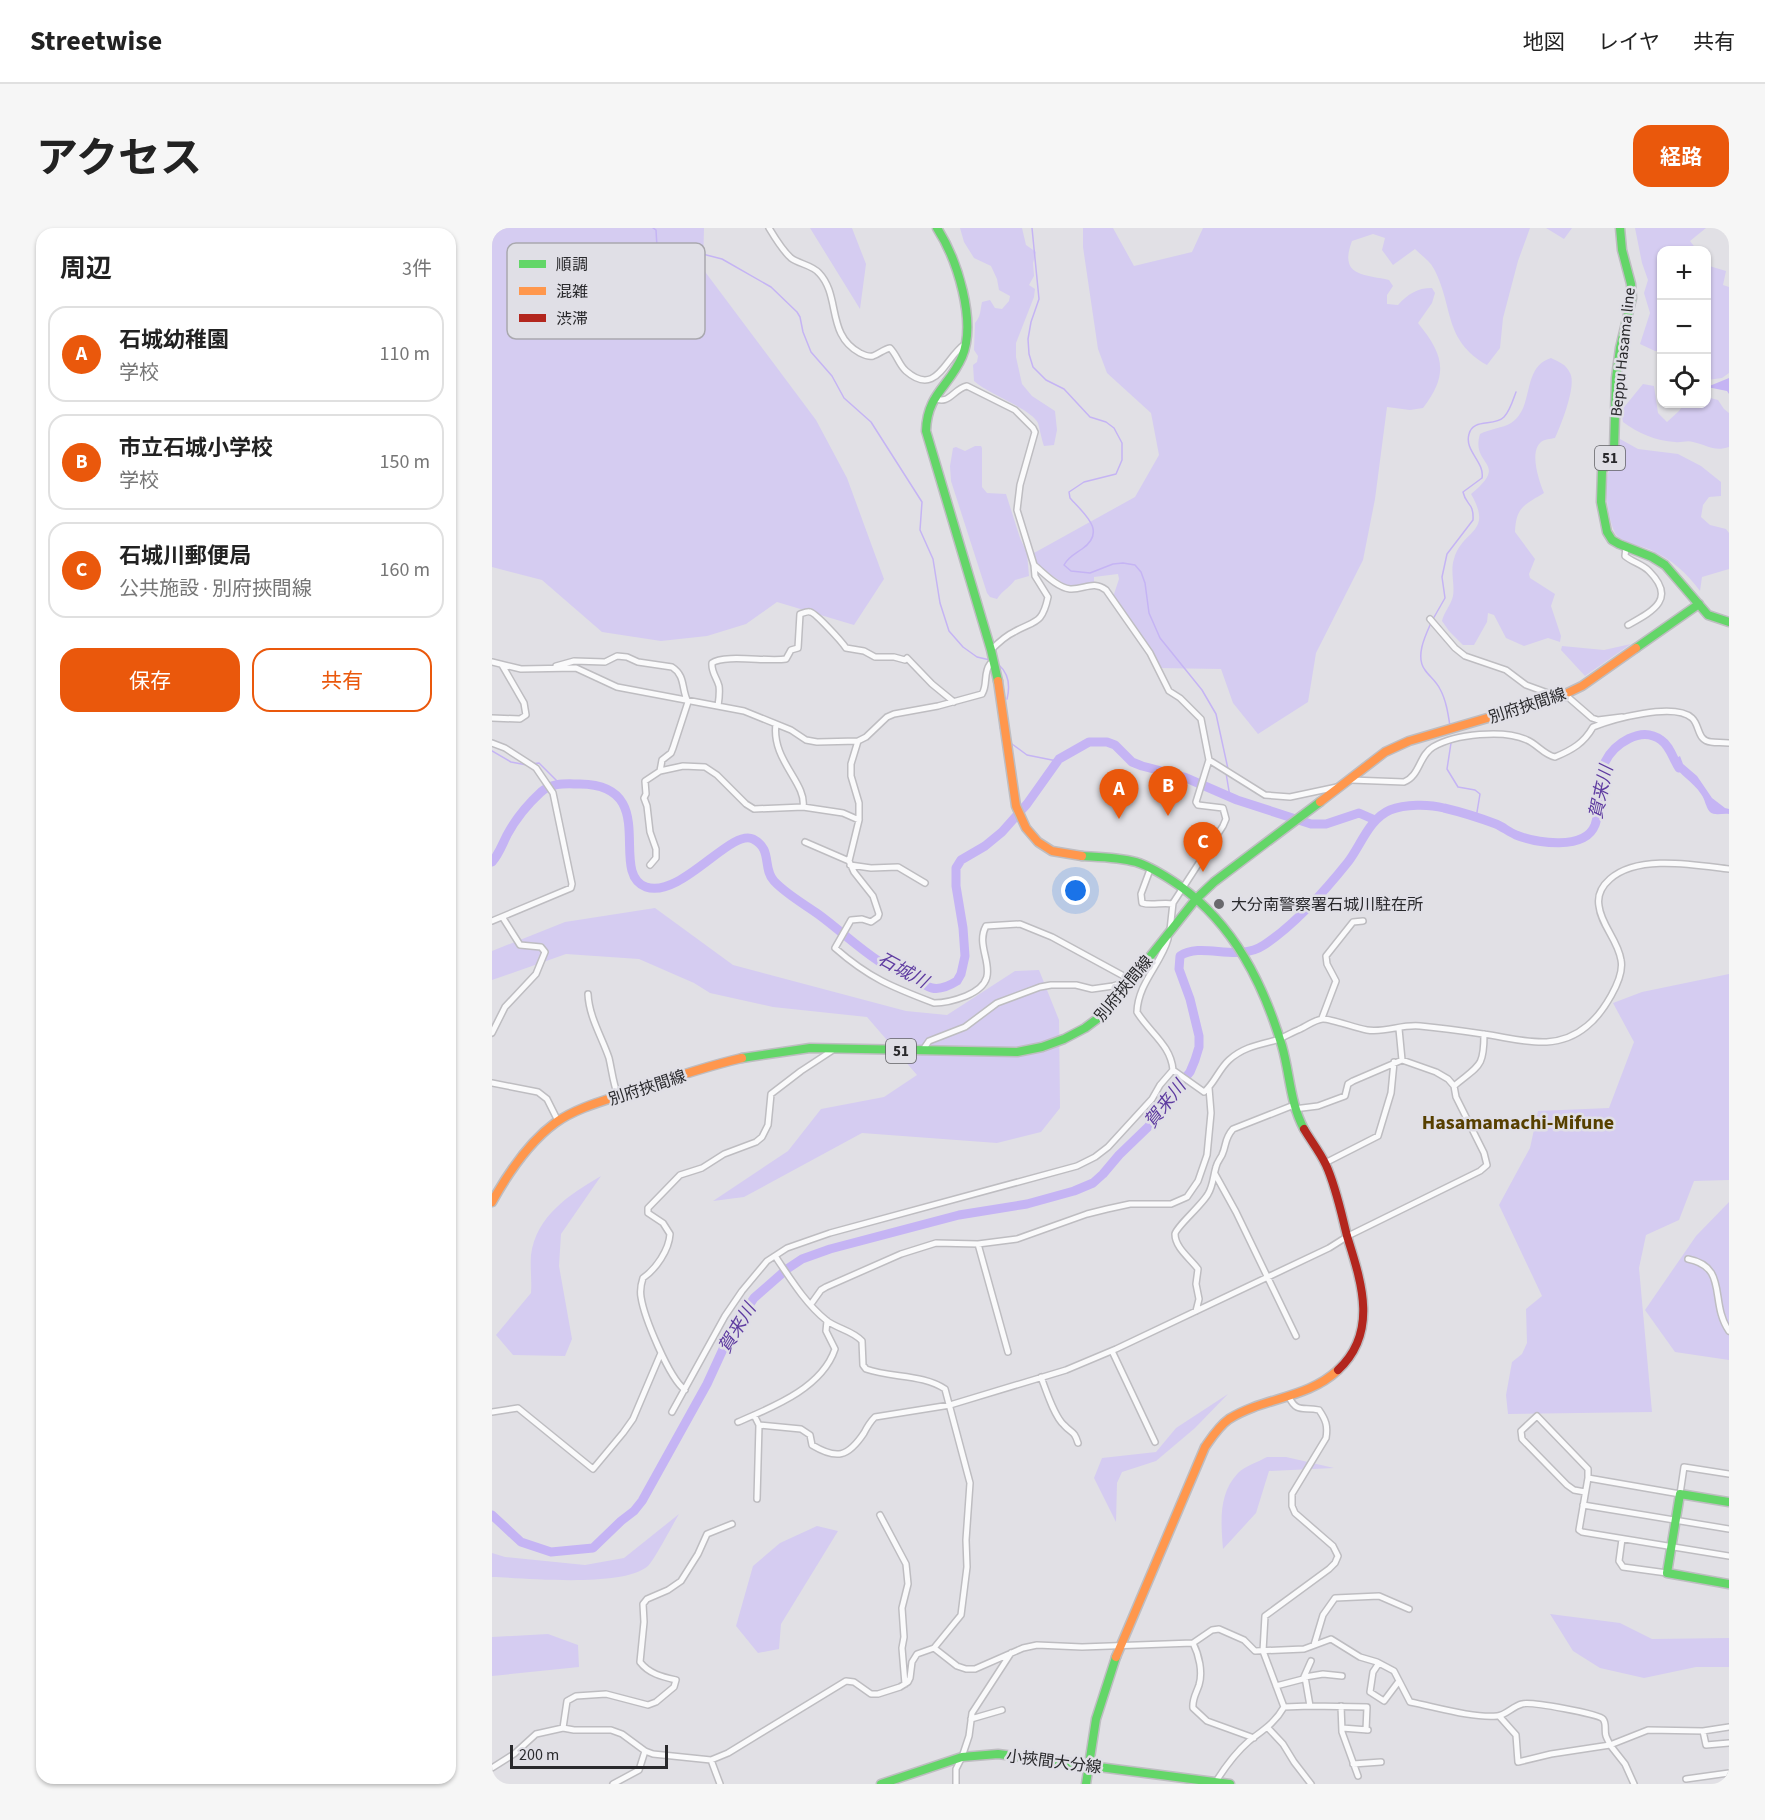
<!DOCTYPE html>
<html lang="ja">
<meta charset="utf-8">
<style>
:root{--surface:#fff;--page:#f6f6f6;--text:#222;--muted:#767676;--line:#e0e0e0;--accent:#ea580c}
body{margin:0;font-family:"Source Sans 3","Noto Sans JP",sans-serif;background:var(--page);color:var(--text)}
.controls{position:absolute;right:18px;top:18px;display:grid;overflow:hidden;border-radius:12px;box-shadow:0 2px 4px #0004}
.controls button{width:54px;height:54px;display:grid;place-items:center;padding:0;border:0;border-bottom:2px solid var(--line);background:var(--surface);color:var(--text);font:30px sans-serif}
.scale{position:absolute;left:18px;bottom:15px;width:158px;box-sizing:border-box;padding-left:6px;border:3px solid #29292c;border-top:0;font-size:16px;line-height:21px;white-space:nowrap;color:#29292c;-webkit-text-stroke:4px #e0dfe6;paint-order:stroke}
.you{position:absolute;left:584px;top:663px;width:21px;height:21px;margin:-15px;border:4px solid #fff;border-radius:50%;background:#1a73e8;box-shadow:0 0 0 9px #1a73e833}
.badge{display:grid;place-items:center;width:39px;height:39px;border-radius:50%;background:var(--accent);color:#fff;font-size:20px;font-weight:700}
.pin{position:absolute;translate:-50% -50px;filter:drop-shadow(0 2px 3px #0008)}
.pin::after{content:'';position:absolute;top:32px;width:21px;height:18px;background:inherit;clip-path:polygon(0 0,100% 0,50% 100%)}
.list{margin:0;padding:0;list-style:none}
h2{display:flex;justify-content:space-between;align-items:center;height:78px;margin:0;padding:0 24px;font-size:26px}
h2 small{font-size:20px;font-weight:400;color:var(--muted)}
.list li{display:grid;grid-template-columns:39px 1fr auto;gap:18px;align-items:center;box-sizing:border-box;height:96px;margin:0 12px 12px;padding:0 12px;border:2px solid var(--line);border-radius:18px}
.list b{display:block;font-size:22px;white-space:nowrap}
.list p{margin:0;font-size:20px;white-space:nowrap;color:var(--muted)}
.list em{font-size:20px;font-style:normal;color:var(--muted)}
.actions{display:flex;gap:12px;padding:18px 24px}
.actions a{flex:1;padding:14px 0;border:2px solid var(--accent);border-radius:18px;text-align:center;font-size:21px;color:var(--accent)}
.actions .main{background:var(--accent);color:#fff}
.icon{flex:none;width:33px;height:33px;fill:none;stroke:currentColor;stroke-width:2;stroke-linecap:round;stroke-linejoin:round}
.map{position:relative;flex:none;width:1237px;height:1556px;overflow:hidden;border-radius:18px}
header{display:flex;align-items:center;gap:36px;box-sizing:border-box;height:84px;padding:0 30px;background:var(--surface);border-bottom:2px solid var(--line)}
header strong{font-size:28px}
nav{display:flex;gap:33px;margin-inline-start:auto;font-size:21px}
.intro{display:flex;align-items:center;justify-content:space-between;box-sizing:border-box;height:144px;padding:0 36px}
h1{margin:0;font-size:42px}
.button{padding:15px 27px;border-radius:18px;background:var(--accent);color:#fff;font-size:21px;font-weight:700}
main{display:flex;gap:36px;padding:0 36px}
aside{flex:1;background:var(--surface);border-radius:18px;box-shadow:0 2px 4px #0004}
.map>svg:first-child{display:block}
.green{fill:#d5ccf1}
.water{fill:#c5b4f4}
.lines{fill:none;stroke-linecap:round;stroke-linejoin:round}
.stream{stroke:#c5b4f4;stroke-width:1.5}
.river{stroke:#c5b4f4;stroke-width:9}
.street-casing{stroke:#bebdc1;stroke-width:8}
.fast-casing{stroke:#bebdc1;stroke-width:11}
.slow-casing{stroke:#bebdc1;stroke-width:11}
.jam-casing{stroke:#bebdc1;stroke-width:11}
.street{stroke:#fafafb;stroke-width:5}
.fast{stroke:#63d668;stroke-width:8}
.slow{stroke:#ff974d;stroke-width:8}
.jam{stroke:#b3261e;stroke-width:8}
.poi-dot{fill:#69696d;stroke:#e0dfe6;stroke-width:2}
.labels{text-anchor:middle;stroke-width:5;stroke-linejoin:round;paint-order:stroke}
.shield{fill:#e0dfe6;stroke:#606064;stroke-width:1.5}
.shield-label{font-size:15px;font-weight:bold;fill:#29292c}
.street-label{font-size:16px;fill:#29292c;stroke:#e0dfe6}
.poi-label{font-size:16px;fill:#29292c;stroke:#e0dfe6;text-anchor:start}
.water-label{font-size:18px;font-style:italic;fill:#5e3ba0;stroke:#e0dfe6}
.quarter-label{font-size:20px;font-weight:bold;fill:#574000;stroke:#e0dfe6}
.key{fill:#e0dfe6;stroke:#a9a8ae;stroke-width:1.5}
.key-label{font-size:16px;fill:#29292c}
</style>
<header>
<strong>Streetwise</strong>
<nav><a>地図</a><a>レイヤ</a><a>共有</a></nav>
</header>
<div class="intro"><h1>アクセス</h1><a class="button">経路</a></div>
<main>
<aside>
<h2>周辺<small>3件</small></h2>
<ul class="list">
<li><span class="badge">A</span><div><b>石城幼稚園</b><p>学校</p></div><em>110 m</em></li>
<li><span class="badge">B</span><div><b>市立石城小学校</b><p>学校</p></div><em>150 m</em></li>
<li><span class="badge">C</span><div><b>石城川郵便局</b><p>公共施設 · 別府挾間線</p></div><em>160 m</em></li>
</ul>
<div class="actions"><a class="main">保存</a><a>共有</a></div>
</aside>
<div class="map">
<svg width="1237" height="1556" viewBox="0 0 1237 1556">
<rect width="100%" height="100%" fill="#e1e0e5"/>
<!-- green -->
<path class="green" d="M0,0H212L211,41L324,192L355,250L392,351L362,397L285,374L254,396L215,408L169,413L110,404L50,352L0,339Z
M318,0H360L374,36L368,81Z
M468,0H530L534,17L544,24L541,35L542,48L537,57L543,61L542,69L524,115V129L530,156L540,168L563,183L565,202L562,217L552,218C550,213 547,198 546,195C538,180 496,166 482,153L481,137L485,134L486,128L482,122L483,95C489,88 488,83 490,74L498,72L503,80L510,81L517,73L518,68L507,62L505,51L499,38L482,30L472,14Z
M591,0H621L642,38L700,24L711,0H1038L1026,33L1011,90L1008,120L995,137C951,112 962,79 942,41C938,33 929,27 923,21L901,37L890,22L893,10L881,6L860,13C847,48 870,46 897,52L901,58L895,67V76L906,77C916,66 925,60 940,60L943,65L940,75L926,95C952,127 957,146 931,180L918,182L895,179L883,271L871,332L824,425L816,474L766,506L741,475L729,441L666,440L621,369L627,351L626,346L602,349V354L583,358H575L548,339L544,335L542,325L643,269L667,227L659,185L615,145L606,121L591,19Z
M1054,0H1080L1072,11Z
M1143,0H1214L1198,13L1205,22H1170L1169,123H1163L1148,116L1158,85L1152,65L1156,52L1150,35Z
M1214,37L1234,43L1231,57L1237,59V145L1230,150L1215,152Z
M1059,130C1067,134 1074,136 1078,145C1085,157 1069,197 1063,210C1058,211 1053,211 1049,214C1037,224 1047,253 1052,265C1032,277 1024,279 1023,304L1043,331L1037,346L1038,350L1063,366L1059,378L1069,408L1068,414L1056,410L1032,418L1014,410L1002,387L996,385L995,394L982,417H971L957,403L950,393C952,384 959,377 961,368C963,356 958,343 962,331C970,301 1002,306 979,266C1019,233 978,239 988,206C997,201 1011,200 1019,195C1043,180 1029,139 1059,130Z
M1151,156L1162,158L1166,185L1175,194L1187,183L1192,176H1214L1215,169L1226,172L1232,181L1237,185V219C1222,224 1215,217 1201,214C1195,212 1189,215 1183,214C1164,213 1146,205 1131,194L1129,183Z
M1128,211L1146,221L1186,226L1209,238L1229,254V268L1217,269L1211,277L1209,289L1218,297L1234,301L1237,305V341L1210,349L1208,363C1195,345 1180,332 1159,322C1149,318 1133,315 1125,308C1118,300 1114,270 1114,259C1114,241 1125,228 1128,211Z
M483,218H489L490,220V259L495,265L514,266L528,310L535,325L537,348L523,352C517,360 510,363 505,371L498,369L495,365L459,253L458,238L461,220L464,219L473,223Z
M1139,416L1093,448L1069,422L1070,418L1112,422Z
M163,680L241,737L414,783L455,787L523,743L547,742L567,792L568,880L549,904L505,915L370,905L252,969L221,973L296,923L329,881L392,869L425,847L375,789L281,779L218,765L202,755L147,731L74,726L0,752V723L73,694Z
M1237,746V952L1202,953L1187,992L1154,1007L1147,1040L1160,1184L1016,1186L1014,1167L1020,1134L1030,1126L1035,1115L1034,1081L1050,1068L1007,977L1038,920L1046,883L1117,880L1142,814L1121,775L1150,764Z
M109,948L69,1006L67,1038L80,1111L73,1128L21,1127L4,1107L39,1065C40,1053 38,1040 39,1027C44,988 78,966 109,948Z
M1237,974V1132L1183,1124L1153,1082L1204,1008Z
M736,1166L703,1200L664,1233L630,1244L625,1255L624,1294L602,1250L610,1230L664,1224L684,1200Z
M775,1229H794L842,1240L777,1243L764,1285L731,1321C729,1295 726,1266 746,1245C753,1238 766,1234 775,1229Z
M187,1286C181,1296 163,1331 156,1338C130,1360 35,1350 0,1349V1325L13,1329L93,1337L132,1330Z
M325,1298L346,1303L289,1396L287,1421L266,1425L244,1398L261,1338L288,1315Z
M1058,1386L1128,1395L1160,1411L1237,1410V1439H1204L1152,1450L1108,1440L1081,1423Z
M56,1406L86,1417L87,1439L0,1448V1409Z"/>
<!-- water -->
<path class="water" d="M1237,150V166L1235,163L1215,159Z
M1188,528L1191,536L1205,548L1220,570L1233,580L1237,581V586C1231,585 1222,588 1218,584C1214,580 1213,571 1209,566C1201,553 1187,548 1180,533Z"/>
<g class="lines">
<!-- stream -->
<path class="stream" d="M161,0L164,2L165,19L169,22H195L230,31L279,59L305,84L308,89L311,104L319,124L340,148L352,170L379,194L430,274L428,302L441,331L448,375L457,403L471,419L485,429L498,432
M540,0L547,71L539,94L536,111L537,126L541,139L554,152L572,161L598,189L614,194L622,200L630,215V232L624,246L592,254L577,264L578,270C591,285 616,303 590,321C583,326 576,329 572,337L579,343L598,345L621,336L631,335L643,337L649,344L653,355L657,385L668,410L710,462L724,486L736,541
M941,391L953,370L950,349L955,326L981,292C982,274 974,278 971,264L990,250C993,234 972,223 977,206C981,190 1002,199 1012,189C1018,183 1021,172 1024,164
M939,395C933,408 923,429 933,442C937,448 944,453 948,461C954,472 956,485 958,498
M507,437C517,446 518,459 515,471
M509,490L508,500L511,506
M959,515L955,541L966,559L983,562L988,566L984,590
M520,516L535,527L565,533
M0,523L19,534L35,537
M39,536L47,535L67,555
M734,545L738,569"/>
<!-- river -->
<path class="river" d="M0,634C7,626 10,617 15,607C23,592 37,575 49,564C61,554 74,556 88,556C170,557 115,645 154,659C189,671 239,600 261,611C281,621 270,640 282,653C294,666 312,676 326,686C348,702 367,721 391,736C399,740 408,742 416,746C424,750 431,758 440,760C449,762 457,758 465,753L469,746L473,728L471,700L464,658V640L469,632L493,618L510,604L535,576L567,531L597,514H615L623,517L640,534L650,538L692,549L745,572L819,596H834L867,585L883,592
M0,1287L29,1314L59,1324L101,1320L129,1293L142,1283L150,1273L215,1156L238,1106L262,1070L295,1041L310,1031L338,1021L467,987L535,976L582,963L601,955L611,946L627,927L656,899L675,872L698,844L703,832L707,819V808L698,771L687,741L688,728C710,713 745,735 772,717C804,696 832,664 856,634C869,617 877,591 898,582C913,576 937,576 952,580C969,584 988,590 1004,596C1011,599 1017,604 1024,607C1044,615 1093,623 1103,597C1108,583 1110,551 1113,534C1122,516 1149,497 1169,512C1178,518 1181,531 1187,540"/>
<!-- street casing -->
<g class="street-casing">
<path id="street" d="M277,0C283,10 290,22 299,30C307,36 320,37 327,45C349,68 334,107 368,125C372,127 377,129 381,128C387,126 392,121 398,120C405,127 407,137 414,143C445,170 453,129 473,116
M442,170C457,178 461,161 475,158L523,182L541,200L543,204L528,257L525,282L542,337L543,348L556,369C550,397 543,392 522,404C513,408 506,415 499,422
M1134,319L1133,328C1140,334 1150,336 1157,343C1185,371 1161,383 1136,397
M542,337C552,345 564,359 578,361C592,362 601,352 614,362L658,425L677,463L688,470L709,491L717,532L704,574L706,577L731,580L734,591L731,598L681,675L678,702
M938,391L963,420L973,428L1014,442L1034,457L1067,469L1077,470L1100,490L1106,492L1130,489
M0,434L29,441L84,440L125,459L252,483L299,502L314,512L325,514L366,513L374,509L395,489L402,486L446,478L490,466C496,457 491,445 498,436L502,435
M64,438L82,433L113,434L125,428L135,429L146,434L180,439C194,448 189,461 196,474L181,520L179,525L170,532L168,543
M226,478C227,471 228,465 227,458C225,450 219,444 220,435C232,426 276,434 294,431L299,422L306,420L308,386C311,385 316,383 318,384C323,384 350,414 354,420L372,423L383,429H402L413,432L415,430L440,456L462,474
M0,490L28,491L34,487L32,475L10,437
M284,496C279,532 315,555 311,579
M366,513L359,536V548L367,575V592L357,633L362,644L381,668L387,686L386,689L379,694L370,691L359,692L343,720C377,750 400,759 442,775C453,775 464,772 474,768C517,750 480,723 494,698L528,696L560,709L639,752
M0,515L13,520L44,540L61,565L80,656L79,660L0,693
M717,532L773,567L798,569L845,559
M859,552L912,554C928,548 927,527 941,519C963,506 1012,501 1035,512C1045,516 1052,527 1063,529C1080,522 1092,515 1101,499C1121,491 1182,474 1200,490C1208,497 1205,513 1219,514C1225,515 1230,514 1237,515
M313,614L357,633
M158,637L164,630V621L158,604L155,578L152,570L154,566L153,553L168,543L191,538L213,539L225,547L254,576L262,581L311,579L351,585L367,592
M358,637L379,640L406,639L433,655
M659,639L649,666L650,675C660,678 670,674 681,676
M676,711C669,736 646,755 645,784C657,804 679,817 681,842
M96,766C97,789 110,809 117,830C120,843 121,855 126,868
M830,790L844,753L835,736L834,728L861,694L871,693
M907,801L910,832
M0,805L13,779L44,746L53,724L49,719L28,717L11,690
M430,823L437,813L473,799L505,775L548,759L559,757H584L600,761L621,758L637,753
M681,842L712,864C722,856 727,841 737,832C750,820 765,817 781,813C790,811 798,805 806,802C813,799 824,791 831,791C840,791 863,800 875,802C893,805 910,796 928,798C949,800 971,803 991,806C1028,811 1063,825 1095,798C1110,786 1133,751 1129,732C1126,712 1109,697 1107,678C1105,667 1110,658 1118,651C1146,626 1203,637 1237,641
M0,855L46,864L55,871L66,893
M962,858C987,837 992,840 992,806
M833,935L886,908L899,865L902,834
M723,946L744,984L804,1108
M486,1016L516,1124
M1196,1031C1237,1039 1217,1074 1237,1103
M319,1076L329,1062L334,1059L409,1026L444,1015L486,1016L525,1011L595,986L615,981L638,976H679L695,969L706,953L715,927L719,885L717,860
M704,1083L707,1071L704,1056L706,1041C699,1031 683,1020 683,1006C684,999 710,977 716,966C721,958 721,949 724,939C725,934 728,931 730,927C735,916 732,911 741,901L802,877
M620,1123L663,1214
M549,1149C554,1162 562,1188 572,1197C580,1206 582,1202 586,1215
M193,1162C177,1150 152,1089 149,1069C148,1063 149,1056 151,1050C164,1041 177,1022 178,1006L171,995L156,985V980L188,947L210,940L232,926L264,914L270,909L276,897L279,866L309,843L341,822
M0,1184L26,1180L101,1241L131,1205L141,1191L169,1125
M180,1184L233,1088L250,1063L275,1033L295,1020L338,1005L585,938L603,929L616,919L660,871L668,857L681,842
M262,1187L267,1197L265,1271
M246,1194C281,1179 330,1160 343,1121L334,1103L335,1093
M267,1197L309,1201L318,1207L320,1217C345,1232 356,1229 372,1205C375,1199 378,1194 383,1189L458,1177L574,1142L624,1121L837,1020L856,1008L988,943L995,937L992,925L964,869L962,858L956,851L944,844L910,832L861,853L856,856L853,868L826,878L802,881
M1237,1246L1192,1239L1188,1266L1096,1250L1087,1302L1090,1304L1237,1328
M1093,1264L1082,1262L1075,1257L1030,1211L1029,1203L1045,1188L1096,1241V1250
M1091,1277L1237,1301
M388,1287L414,1336L416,1356L410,1380L412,1409L410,1420L413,1456
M1130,1311L1127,1333L1131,1339L1175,1345
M701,1415C707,1427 711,1444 707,1457C704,1466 700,1471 701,1480L715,1493L762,1510
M822,1417L831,1387L843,1370L887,1368L917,1381
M442,1420L465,1438L474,1441H483L531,1420L545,1417L590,1419L701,1415L720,1402L727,1401L752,1412L763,1423L812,1421L839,1411L868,1429L885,1434L902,1443L918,1474C944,1479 979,1490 1005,1488C1013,1488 1021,1478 1030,1476C1038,1473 1107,1486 1111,1491C1115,1496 1112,1502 1114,1508C1115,1511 1117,1514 1118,1517L1059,1526L1026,1534L1024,1507L1008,1489
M887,1435L881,1444L878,1464L892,1473L907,1453
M784,1458L811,1451L819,1433
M818,1478L813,1449L831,1446L850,1448
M849,1478L850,1504L866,1548
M792,1479L818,1478L875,1479L874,1502
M479,1491L510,1482
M71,1500L75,1473L84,1468L114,1466L156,1477L164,1474L182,1459L184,1452C171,1449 157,1446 148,1434L152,1394L151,1376L155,1371L176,1362L189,1353L206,1326L215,1306L240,1296
M776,1500L791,1516L802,1534L819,1556
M850,1500L876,1502
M1211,1503L1214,1517L1237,1515
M219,1532L228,1556
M861,1536L889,1534
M0,1540L22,1526L44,1506L71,1500L82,1502H119L130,1506L153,1523L161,1526L219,1532L236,1525L354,1453L362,1454L379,1466H386L408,1459L416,1454L418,1450L420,1434L425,1426L442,1420L469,1387L475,1339L474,1312L478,1255L453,1161C431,1146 399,1150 374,1141L371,1137L370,1113C360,1102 345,1101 334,1092C313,1075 298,1050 283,1028
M1194,1551L1237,1545
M723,1555C733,1539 743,1525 757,1513C771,1502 783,1495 792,1479L771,1423L773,1388L837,1341L843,1335L846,1328L841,1318L803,1285L800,1278V1266L834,1210C836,1198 834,1192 827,1182C812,1178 805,1186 797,1169
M121,1556L147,1542L153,1523
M464,1556V1541L470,1529L477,1508L480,1485L519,1425
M1142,1556L1133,1536L1118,1517L1156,1502L1211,1503L1237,1499"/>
</g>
<!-- fast casing -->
<g class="fast-casing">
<path id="fast" d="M445,0C465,31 485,93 470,129C457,159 435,166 434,203L499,422L506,453
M1128,0L1130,22L1139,56L1140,70L1128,120L1124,150L1122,222L1110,243L1109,274L1115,304L1120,312L1127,316L1160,329L1173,337L1216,387L1237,394
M1144,420L1207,376
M590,628C608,629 626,629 644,634C660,639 675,649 688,658C742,697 771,755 790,818C798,846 798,875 812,901
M250,830L318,820L525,824L550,819L572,811L593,800L613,785L704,671L722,654L828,574
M1237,1274L1188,1266L1175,1345L1237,1356
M389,1556L470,1529L506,1526L738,1556
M594,1556L604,1491L624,1429"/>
</g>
<!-- slow casing -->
<g class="slow-casing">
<path id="slow" d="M506,453L524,578L534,600L546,614L560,623L590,628
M828,574L893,524L917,513L1067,469L1090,458L1144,420
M0,974C16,945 36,915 63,895C84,880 111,873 135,865C173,852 211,839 250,830
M624,1429L713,1219C720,1209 727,1198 737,1191C772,1169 815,1171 846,1142"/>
</g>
<!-- jam casing -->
<g class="jam-casing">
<path id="jam" d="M812,901C819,913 828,924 834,937C844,959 849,984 855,1008C869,1053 887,1104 846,1142"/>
</g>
<!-- street -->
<use href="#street" class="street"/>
<!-- fast -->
<use href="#fast" class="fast"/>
<!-- slow -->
<use href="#slow" class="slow"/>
<!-- jam -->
<use href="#jam" class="jam"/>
</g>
<!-- markers -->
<circle class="poi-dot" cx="727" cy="676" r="6"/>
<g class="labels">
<!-- shield labels -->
<g class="shield">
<rect x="1103" y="218" width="30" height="24" rx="4.5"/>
<rect x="394" y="811" width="30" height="24" rx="4.5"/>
</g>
<g class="shield-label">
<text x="1118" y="235">51</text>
<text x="409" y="828">51</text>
</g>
<!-- street labels -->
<g class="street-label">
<text transform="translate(1130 124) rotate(-84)" y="6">Beppu Hasama line</text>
<text transform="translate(1035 477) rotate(-18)" y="6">別府挾間線</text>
<text transform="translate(631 760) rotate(-50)" y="6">別府挾間線</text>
<text transform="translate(155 859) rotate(-18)" y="6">別府挾間線</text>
<text transform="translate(562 1533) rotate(7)" y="6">小挾間大分線</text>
</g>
<!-- poi labels -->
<g class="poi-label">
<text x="739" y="682">大分南警察署石城川駐在所</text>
</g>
<!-- water labels -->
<g class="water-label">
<text transform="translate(1109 564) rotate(-78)" y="6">賀来川</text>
<text transform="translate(411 742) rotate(29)" y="6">石城川</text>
<text transform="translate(673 876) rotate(-52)" y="6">賀来川</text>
<text transform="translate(245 1100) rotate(-59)" y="6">賀来川</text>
</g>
<!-- quarter labels -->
<g class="quarter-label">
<text x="1026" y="901">Hasamamachi-Mifune</text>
</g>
</g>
<!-- legend -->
<rect x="15" y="15" width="198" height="96" rx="9" class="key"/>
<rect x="27" y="32" width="27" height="8" fill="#63d668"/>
<rect x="27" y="59" width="27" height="8" fill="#ff974d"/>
<rect x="27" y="86" width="27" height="8" fill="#b3261e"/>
<g class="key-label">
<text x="64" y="42">順調</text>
<text x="64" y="69">混雑</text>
<text x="64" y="96">渋滞</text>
</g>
</svg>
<div class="controls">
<button>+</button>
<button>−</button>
<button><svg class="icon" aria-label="locate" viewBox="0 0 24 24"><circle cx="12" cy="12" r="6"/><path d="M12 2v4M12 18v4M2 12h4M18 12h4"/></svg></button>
</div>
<div class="scale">200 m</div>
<div class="you"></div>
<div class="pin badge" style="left:627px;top:591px">A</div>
<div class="pin badge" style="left:676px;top:588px">B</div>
<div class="pin badge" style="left:711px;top:644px">C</div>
</div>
</main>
